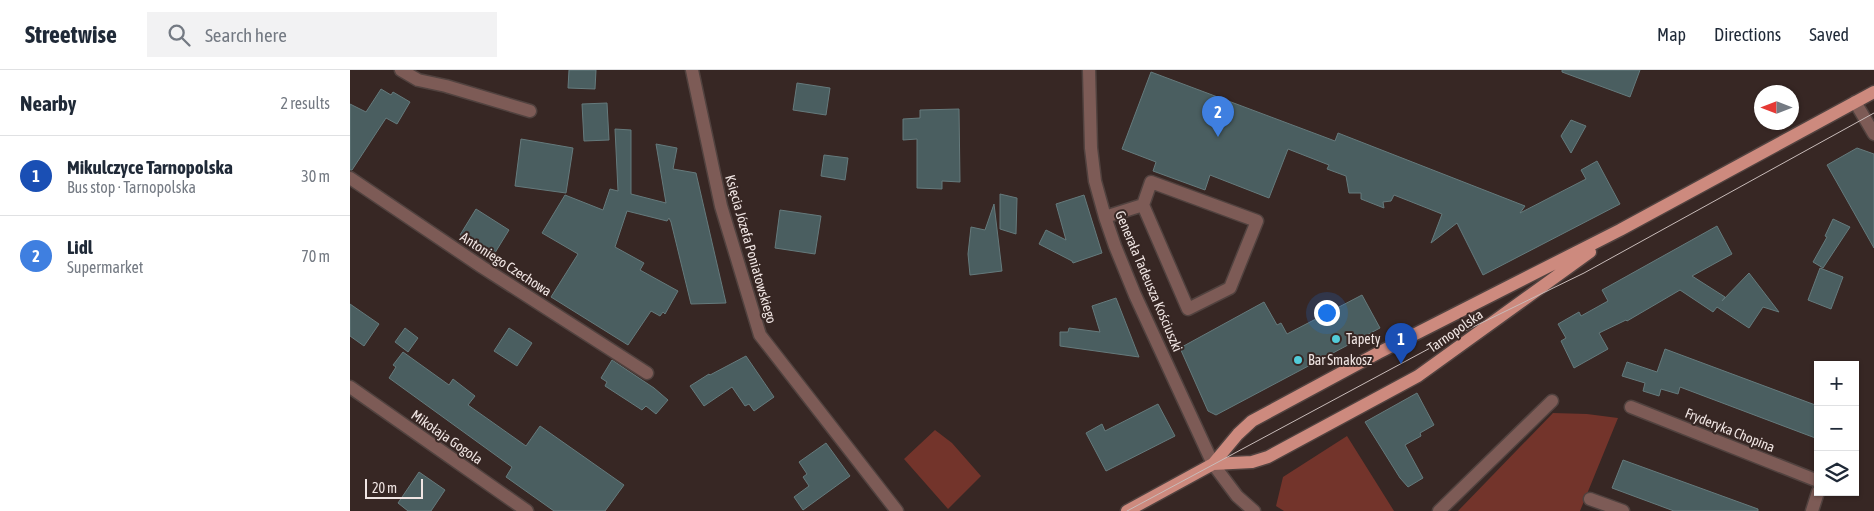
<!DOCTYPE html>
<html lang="en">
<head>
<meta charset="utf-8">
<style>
  body { margin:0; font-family:"Asap Condensed",sans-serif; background:#f2f2f3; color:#1f2937 }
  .controls { position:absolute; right:15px; bottom:15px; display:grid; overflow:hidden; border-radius:0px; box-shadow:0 1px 4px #0004 }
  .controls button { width:45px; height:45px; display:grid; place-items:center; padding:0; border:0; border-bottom:1px solid #e0e1e3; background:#fff; color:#1f2937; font:25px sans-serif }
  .compass { position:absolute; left:1404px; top:15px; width:45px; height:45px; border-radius:50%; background:#fff; box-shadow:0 1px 4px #0004; rotate:270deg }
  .scale { position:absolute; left:15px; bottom:12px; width:58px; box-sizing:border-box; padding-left:5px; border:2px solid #f0e5e3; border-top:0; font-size:14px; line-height:18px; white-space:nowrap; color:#f0e5e3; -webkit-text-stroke:4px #372724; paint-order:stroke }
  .you { position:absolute; left:976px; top:242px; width:18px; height:18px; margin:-12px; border:4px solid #fff; border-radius:50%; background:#1a73e8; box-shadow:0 0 0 8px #1a73e833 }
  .badge { display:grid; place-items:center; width:32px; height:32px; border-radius:50%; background:#b45309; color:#fff; font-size:16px; font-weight:700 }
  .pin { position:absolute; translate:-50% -41px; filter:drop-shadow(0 1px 2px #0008) }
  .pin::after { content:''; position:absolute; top:26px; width:18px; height:15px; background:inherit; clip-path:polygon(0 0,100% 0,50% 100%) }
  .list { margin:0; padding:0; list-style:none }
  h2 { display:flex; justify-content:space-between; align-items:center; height:65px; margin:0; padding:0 20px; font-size:21px }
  h2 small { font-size:16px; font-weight:400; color:#747a83 }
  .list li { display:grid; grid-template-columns:32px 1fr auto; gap:15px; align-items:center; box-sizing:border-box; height:80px; padding:0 20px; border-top:1px solid #e0e1e3 }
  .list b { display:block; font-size:19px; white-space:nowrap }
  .list p { margin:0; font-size:16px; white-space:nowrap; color:#747a83 }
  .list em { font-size:16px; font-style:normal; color:#747a83 }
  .icon { flex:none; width:28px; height:28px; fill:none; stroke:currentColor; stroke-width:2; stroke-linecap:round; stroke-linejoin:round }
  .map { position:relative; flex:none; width:1524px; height:441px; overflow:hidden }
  header { display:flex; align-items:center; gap:30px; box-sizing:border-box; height:70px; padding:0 25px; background:#fff; border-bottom:1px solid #e0e1e3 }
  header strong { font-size:24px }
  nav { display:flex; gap:28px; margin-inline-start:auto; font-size:18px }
  .search { width:350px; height:45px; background:#f2f2f3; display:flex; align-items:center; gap:12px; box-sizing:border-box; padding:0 18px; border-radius:0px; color:#747a83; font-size:19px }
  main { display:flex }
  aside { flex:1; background:#fff }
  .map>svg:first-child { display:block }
  .green { fill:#73342b }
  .building { fill:#4a5e60; stroke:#657a7c }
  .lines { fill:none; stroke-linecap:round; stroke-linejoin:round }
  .minor-casing { stroke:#51423f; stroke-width:15 }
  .major-casing { stroke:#51423f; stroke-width:15 }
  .minor { stroke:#7d5b56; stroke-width:12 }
  .major { stroke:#cd8a7e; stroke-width:12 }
  .tram { stroke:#c8bbb9; stroke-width:1 }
  .poi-dot { fill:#52cbd8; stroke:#372724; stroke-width:2 }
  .labels { text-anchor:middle; stroke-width:4; stroke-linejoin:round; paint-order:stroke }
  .street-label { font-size:14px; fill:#f0e5e3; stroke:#372724 }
  .poi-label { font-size:14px; fill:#f0e5e3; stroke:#372724; text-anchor:start }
</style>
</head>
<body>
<header>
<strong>Streetwise</strong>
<div class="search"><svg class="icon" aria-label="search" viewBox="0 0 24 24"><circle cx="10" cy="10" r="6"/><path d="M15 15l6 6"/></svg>Search here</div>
<nav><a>Map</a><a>Directions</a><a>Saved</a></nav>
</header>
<main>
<aside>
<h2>Nearby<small>2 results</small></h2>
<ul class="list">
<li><span class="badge" style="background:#1a4fb4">1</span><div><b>Mikulczyce Tarnopolska</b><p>Bus stop · Tarnopolska</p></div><em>30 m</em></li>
<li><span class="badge" style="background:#3f7fe0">2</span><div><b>Lidl</b><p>Supermarket</p></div><em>70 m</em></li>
</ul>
</aside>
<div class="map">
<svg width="1524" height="441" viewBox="0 0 1524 441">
  <rect width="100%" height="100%" fill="#372724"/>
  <!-- green -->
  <path class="green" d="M1203,343L1237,344L1268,348L1230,441H1108Z
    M585,360L602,373L631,406L598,439L554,389Z
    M997,366L1044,441H934L926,436L933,407Z"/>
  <!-- building -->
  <path class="building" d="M219,0H246L245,19L218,18Z
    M1212,0H1290L1280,27L1212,2Z
    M801,2L985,71L988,63L1175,136L1170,143L1236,109L1231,100L1247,91L1270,134L1133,205L1107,153L1081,173L1092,144L1044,125L1041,131L1033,132L1034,138L1011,129V123H999L996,106L977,99L979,95L938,79L919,128L860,105L855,120L803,101L806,92L772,79Z
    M447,13L480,18L476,45L443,40Z
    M31,19L41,25L43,22L60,32L47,54L36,48L2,100H0V34L16,42Z
    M257,33L259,70L234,71L232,34Z
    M609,39L610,112L592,111V119L567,118V69L553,70V49L570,48V40Z
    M1221,50L1236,56L1221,83L1211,66Z
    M265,59L281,60V124L316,133L306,74L327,78L323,99L346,103L376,233L341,234L321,152L319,148L317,151L277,141L265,177L294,193L290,200L328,221L315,244L313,242L310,246L301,241L278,275L201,227L228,184L192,163L215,125L253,140L260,119L268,121Z
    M171,69L223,78L216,123L165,116Z
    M1507,78L1524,84V178L1477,95Z
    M474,85L498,88L495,110L471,106Z
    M650,124L667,128L666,164L650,159Z
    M734,125L752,183L723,193L722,191L689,174L696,160L716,170L706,134Z
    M644,134L652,201L620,205L618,184L621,157L635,160Z
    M126,139L159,160L143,186L110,165Z
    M430,140L471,146L465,184L425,178Z
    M1483,149L1500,157L1473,198L1463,192L1477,167L1475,166Z
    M1367,156L1382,184L1342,206L1375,227L1372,231L1399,203L1429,242L1413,237L1399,258L1367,237L1363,242L1330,220L1277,251L1276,250L1249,263L1258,279L1224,298L1211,271L1216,268L1208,254L1229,242L1231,246L1258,231L1252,220Z
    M1470,198L1493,207L1481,239L1458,230Z
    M1012,225L1030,258L866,345L858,341L830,278L914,232L927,255L931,253L937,264Z
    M766,228L789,287L710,276V262H718L719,258L750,262L742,236Z
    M0,234L29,254L14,276L0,266Z
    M55,258L68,268L58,282L45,272Z
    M159,258L182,273L167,296L144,281Z
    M1315,279L1468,336V369L1330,317L1328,324L1311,319L1309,326L1293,321L1295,313L1272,306L1277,292L1307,302Z
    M53,282L99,315L103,309L125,326L118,335L176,376L190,356L274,415L255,441H204L156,407L162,397L39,308L46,297L43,295Z
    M396,286L424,327L404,341L399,334L395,336L382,317L354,336L340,316L359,304L360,305Z
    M262,290L304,318L318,330L306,344L296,336L292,340L255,316L257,312L251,308Z
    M1067,323L1084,355L1070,363L1071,366L1055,375L1073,408L1058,417L1050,408L1015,352Z
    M808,334L825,366L756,401L736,363L752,354L755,361Z
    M476,373L500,406L453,440L444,427L459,416L453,407L457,404L449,392Z
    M1273,390L1408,439V441H1324L1262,418Z
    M69,402L95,420L81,441H58L48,433Z"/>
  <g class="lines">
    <!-- minor casing -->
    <g class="minor-casing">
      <path id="minor" d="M51,0L68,10L96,16L180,41
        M342,0L371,136L410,265L547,441
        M739,0L741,78L745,111L755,147L765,176L785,225L863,394L887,426L904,441
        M1505,32L1524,64
        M0,108L132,197L297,303
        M755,147L793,135L801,112L907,151L880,218L838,239L793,135
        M0,317L177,441
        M1281,337L1468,411
        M1240,429L1273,441
        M1089,441L1202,331
        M1462,441L1468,422"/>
    </g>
    <!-- major casing -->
    <g class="major-casing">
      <path id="major" d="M863,394L902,392L918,387L1068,306L1240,182
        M777,441L863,394L888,364L902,351L1028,283L1270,160L1524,22"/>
    </g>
    <!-- minor -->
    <use href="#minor" class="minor"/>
    <!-- major -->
    <use href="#major" class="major"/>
    <!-- tram -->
    <path class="tram" d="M777,441L1082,277L1234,203L1524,43"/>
  </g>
  <!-- markers -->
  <g class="poi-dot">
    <circle cx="986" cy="269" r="5"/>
    <circle cx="948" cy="290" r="5"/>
  </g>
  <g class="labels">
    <!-- street labels -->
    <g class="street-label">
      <text transform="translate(401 179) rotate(74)" y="5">Księcia Józefa Poniatowskiego</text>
      <text transform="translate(156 194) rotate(33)" y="5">Antoniego Czechowa</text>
      <text transform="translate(799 211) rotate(67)" y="5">Generała Tadeusza Kościuszki</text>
      <text transform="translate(1105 261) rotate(-35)" y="5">Tarnopolska</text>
      <text transform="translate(1380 360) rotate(22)" y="5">Fryderyka Chopina</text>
      <text transform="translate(97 367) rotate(35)" y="5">Mikołaja Gogola</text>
    </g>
    <!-- poi labels -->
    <g class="poi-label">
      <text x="996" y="274">Tapety</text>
      <text x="958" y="295">Bar Smakosz</text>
    </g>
  </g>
</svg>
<div class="controls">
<button>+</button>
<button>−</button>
<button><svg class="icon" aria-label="layers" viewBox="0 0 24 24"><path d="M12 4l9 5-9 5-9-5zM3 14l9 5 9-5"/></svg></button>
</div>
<svg class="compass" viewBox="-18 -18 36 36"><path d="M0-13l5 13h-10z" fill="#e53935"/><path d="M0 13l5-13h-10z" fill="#747a83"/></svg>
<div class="scale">20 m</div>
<div class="you"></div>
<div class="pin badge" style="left:1051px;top:294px;background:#1a4fb4">1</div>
<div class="pin badge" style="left:868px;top:67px;background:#3f7fe0">2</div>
</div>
</main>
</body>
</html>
